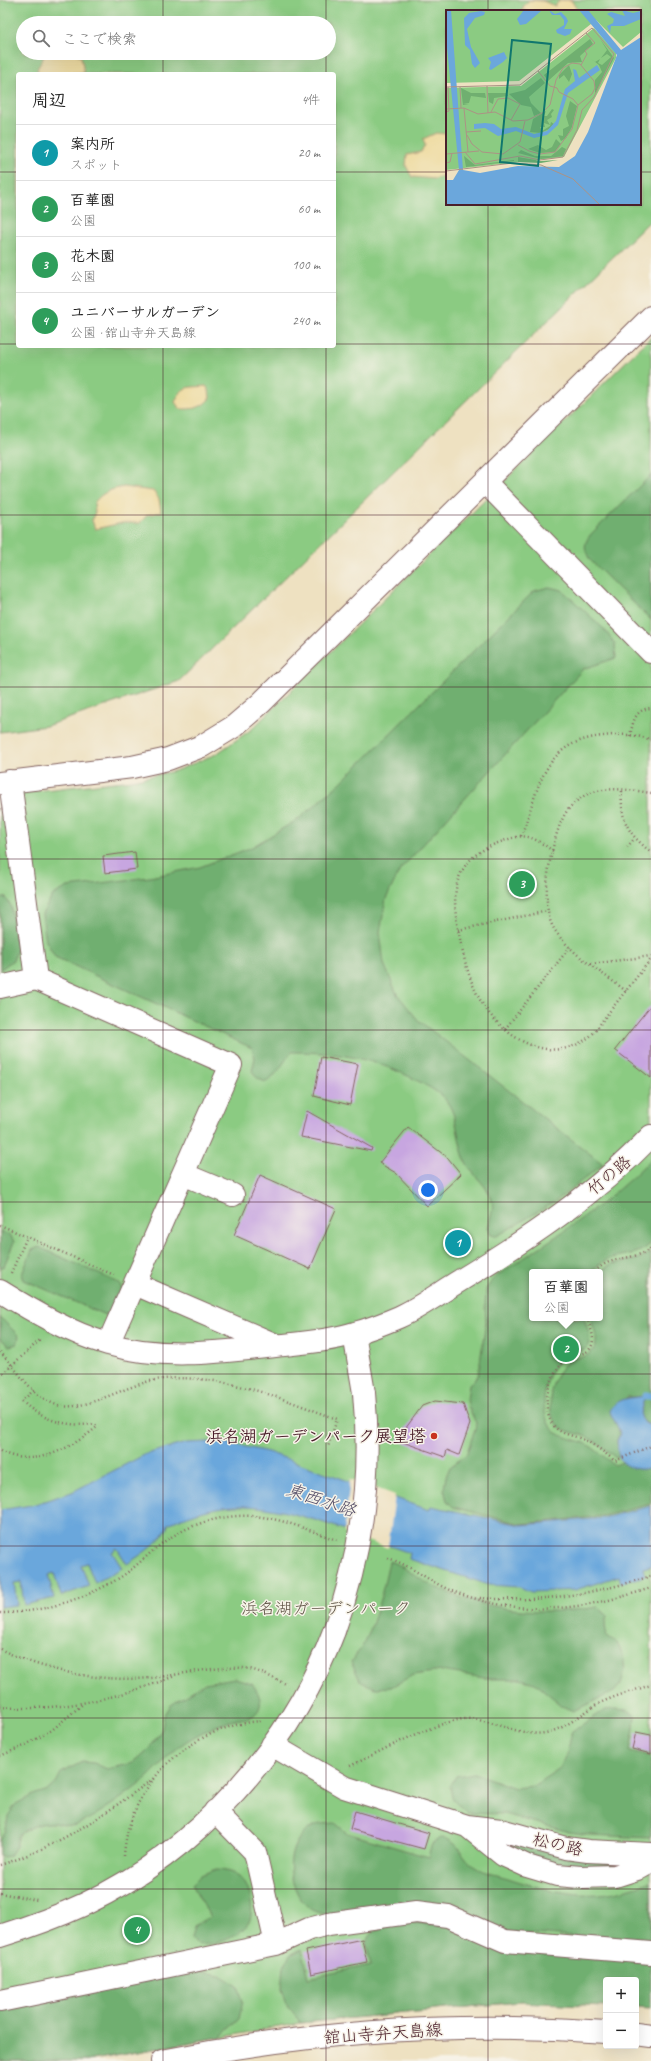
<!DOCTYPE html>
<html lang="ja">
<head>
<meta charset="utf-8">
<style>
  body { margin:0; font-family:Caveat,"Klee One",sans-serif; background:#f2f2f2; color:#222 }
  .controls { position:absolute; right:12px; bottom:12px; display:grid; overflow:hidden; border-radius:4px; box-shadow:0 4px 16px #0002 }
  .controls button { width:36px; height:36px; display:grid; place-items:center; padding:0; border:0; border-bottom:1px solid #e0e0e0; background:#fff; color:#222; font:20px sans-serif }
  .you { position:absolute; left:428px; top:1190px; width:14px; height:14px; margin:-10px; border:3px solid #fff; border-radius:50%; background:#1a73e8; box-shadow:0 0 0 6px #1a73e833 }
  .badge { display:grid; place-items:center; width:26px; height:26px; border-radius:50%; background:#111827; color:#fff; font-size:13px; font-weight:700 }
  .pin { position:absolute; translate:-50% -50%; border:2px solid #fff; box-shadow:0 1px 4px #0006 }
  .popup { position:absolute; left:529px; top:1269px; width:74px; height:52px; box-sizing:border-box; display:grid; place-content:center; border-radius:4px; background:#fff; filter:drop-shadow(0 1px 3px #0005); font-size:13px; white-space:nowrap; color:#767676 }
  .popup b { font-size:15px; color:#222 }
  .popup::after { content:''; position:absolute; left:50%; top:100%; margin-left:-8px; border:8px solid transparent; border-top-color:#fff }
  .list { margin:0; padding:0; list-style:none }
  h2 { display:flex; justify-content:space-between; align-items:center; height:52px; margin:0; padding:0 16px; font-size:17px }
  h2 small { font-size:13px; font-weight:400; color:#767676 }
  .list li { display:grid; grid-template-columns:26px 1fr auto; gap:12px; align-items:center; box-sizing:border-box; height:56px; padding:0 16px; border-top:1px solid #e0e0e0 }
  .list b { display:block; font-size:15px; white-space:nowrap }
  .list p { margin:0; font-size:13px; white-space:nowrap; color:#767676 }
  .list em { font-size:13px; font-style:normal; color:#767676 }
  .icon { flex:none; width:22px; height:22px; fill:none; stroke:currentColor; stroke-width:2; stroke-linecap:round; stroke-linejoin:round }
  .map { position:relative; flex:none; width:651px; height:2061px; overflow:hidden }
  .search { position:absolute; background:#fff; box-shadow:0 4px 16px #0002; left:16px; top:16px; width:320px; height:44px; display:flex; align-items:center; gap:10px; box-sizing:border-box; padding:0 14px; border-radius:22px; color:#767676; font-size:15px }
  .panel { position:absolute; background:#fff; box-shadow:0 4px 16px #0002; left:16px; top:72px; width:320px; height:276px; border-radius:4px }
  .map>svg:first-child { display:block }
  .green { fill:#8bcb82; stroke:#6a7556; fill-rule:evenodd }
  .forest { fill:#70af70; stroke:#5d674e }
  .sand { fill:#eeda9e; stroke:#9c7c64 }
  .water { fill:#6ba7dc; stroke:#5a6384 }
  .pier { fill:#eee1c1 }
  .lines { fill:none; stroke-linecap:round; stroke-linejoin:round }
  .stream { stroke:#6ba7dc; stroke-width:7 }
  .building { fill:#c7a6e0 }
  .minor-casing { stroke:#836360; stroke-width:24 }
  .major-casing { stroke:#836360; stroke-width:24 }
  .path { stroke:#836360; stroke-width:2.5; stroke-dasharray:1 3; stroke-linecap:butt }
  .minor { stroke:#fff; stroke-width:22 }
  .major { stroke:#fff; stroke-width:22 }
  .minor-bridge-casing { stroke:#836360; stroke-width:24; stroke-linecap:butt }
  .minor-bridge { stroke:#fff; stroke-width:22 }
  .grid { fill:none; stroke:#4a1f2b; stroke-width:1; stroke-opacity:0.55 }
  .poi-dot { fill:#c8321e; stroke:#f7f3e8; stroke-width:1.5 }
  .labels { text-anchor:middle; stroke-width:3; stroke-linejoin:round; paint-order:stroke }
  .street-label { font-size:17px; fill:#4a1f2b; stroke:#f7f3e8 }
  .poi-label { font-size:17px; font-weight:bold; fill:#4a1f2b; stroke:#f7f3e8; text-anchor:end }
  .park-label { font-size:17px; fill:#5e5345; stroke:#f7f3e8 }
  .water-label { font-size:18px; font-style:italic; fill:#564f69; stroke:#f7f3e8 }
  .inset-road { fill:none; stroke:#ac9385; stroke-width:1 }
  .view { fill:#0f766e; fill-opacity:0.15; stroke:#0f766e; stroke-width:2 }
  .inset-edge { fill:none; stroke:#4a1f2b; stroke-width:2 }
</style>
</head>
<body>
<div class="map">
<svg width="651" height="2061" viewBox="0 0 651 2061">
  <rect width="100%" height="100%" fill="#f7f3e8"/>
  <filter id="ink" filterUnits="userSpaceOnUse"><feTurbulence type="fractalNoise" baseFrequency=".025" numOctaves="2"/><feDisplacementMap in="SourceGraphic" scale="8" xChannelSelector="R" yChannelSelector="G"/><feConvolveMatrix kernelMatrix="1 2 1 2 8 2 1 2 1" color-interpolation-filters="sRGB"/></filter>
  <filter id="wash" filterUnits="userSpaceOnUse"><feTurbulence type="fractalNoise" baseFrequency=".012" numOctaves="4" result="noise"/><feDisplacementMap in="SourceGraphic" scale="16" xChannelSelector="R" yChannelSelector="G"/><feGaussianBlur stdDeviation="0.9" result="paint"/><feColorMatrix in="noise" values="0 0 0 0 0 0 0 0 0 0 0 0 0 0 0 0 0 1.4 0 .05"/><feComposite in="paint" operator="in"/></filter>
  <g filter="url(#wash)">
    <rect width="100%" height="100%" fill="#eee1c1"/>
    <!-- green -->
    <path class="green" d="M0,0H651V220L179,681L46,726L0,732ZM447,11H640V204H447ZM23,23H329V53H23ZM18,74H334V346H18Z
      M651,337V1972L606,1980L519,2002L301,2023L87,2061H0V795L132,780L175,771L216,754L252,729ZM532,1272H600V1318H532Z"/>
    <!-- forest -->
    <path class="forest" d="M651,475V620L590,560C584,549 583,544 591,534Z
      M549,587L562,590L604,629L615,644L616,658L583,669L400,870L386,899L380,932L384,964L397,994L418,1020L603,1164L556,1201L497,1236L491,1235L488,1228C489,1222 491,1217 492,1211C497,1192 474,1178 467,1164C456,1143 460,1116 444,1098C437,1091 427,1086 418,1081C376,1059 340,1052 292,1052C283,1062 277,1076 266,1082L258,1079L252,1071L255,1058L252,1048L55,957L46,941L42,914L53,895L68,887L150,877L200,867L252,847L300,818L338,785L534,591Z
      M0,897L6,898L11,906L17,951L13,960L0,970Z
      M651,1159V1243C636,1261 611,1249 591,1272H532V1318H584C586,1326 593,1339 587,1347C582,1353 576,1350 570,1353C546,1363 537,1405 550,1426C558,1438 573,1438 585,1443C596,1449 605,1458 615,1465L622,1462C630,1468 641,1471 651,1467V1504L603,1516L521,1524L453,1507L447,1501L444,1489L446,1476L450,1467L466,1455L475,1430L476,1423L469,1408L467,1400L469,1385L478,1376L486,1321L485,1307L486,1289L495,1277C549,1241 606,1206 651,1159Z
      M0,1231L11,1236L14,1242L4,1266L0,1268Z
      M39,1247L119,1283L122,1289L111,1313L105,1315L24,1280L22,1274L32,1250Z
      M651,1253V1426C635,1418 641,1411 645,1397H627L611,1415C616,1422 623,1433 617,1441L619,1457L616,1458C607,1451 599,1443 589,1438C578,1432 563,1433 556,1423C543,1405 553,1369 571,1360C578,1356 587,1359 593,1350C600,1340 594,1328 590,1318H600L599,1272L612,1264L638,1259Z
      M0,1317L19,1336L17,1344L9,1346L0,1338Z
      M389,1561C404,1566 417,1578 431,1585C483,1611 542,1616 598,1607L607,1615L605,1625L607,1637L617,1643L623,1655L625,1670L621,1684L614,1692L573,1711L564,1707L535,1683L520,1679H491L441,1671L413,1675L391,1687L376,1688L361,1682L351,1662C354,1656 360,1651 363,1645C373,1630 386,1579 389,1561Z
      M235,1678L252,1683C258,1692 265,1704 256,1713C252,1718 246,1718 240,1719C223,1722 206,1730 192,1738C176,1747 165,1760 153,1772C139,1787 97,1816 79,1824C68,1829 60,1822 49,1823C39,1823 26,1829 19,1835L16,1846L10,1856L3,1857L0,1854V1841L6,1830L8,1816L16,1804L33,1795L48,1790L56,1783L61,1773L82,1762L94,1763L107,1769L133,1763L150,1748L162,1729L164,1716L171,1705L205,1683Z
      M615,1709L627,1710L635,1716L634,1729L630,1751L651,1756V1838L590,1835L569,1832L504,1814L467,1813L452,1798L450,1786L456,1776L474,1773L515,1788L533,1786L560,1768L568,1750L572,1731L605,1710Z
      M335,1823L347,1833L428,1857L432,1844L440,1838C460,1839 461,1859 476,1867C485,1873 498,1875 508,1878C541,1889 584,1900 619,1891C630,1889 640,1885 651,1881V1943L507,1932L326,1914C321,1913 313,1912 309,1908C285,1887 282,1842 314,1826C319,1823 329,1824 335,1823Z
      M502,1839L622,1864L581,1871L506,1849Z
      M213,1870C222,1870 232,1871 239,1876C250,1885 255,1910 249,1922C243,1935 208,1948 195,1944L191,1938L194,1926L210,1917L192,1884L201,1875Z
      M416,1922L445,1925L502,1951L651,1962V2008L636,2007V1980H606V2006L519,2002L301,2023L288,2007L282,1988L284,1966L290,1955L302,1949L309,1978L371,1965L366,1942L374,1931L390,1925Z
      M196,1971L220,1975L238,1986L243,2001L239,2019L220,2037L87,2061H0V2011Z"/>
    <!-- sand -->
    <path class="sand" d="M530,0L543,1L555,6L560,0H571L578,11H522L524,5Z
      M46,53H75L81,56L84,73L39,74L37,69Z
      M436,133L447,134V174L435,179L412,177L406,166L407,155L421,152L425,145L423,139Z
      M206,386L209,390L210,398C201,409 193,409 180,409L175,402C183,384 188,388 206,386Z
      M124,487L153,491L159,499L161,512L147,515L140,523H122L95,529L92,520L95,512L94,503C102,492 112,489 124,487Z"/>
    <!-- water -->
    <path class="water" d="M645,1396L640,1413L643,1422L651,1426V1467C641,1472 624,1468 619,1457C617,1453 618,1446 617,1441C625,1431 612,1421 610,1411C617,1397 632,1398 645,1396Z
      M207,1442L228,1443L268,1452L429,1510L431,1506L521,1525L603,1518L651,1506V1566L643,1568L645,1576L621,1583L619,1576L575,1590L531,1592L520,1587L489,1585L409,1559L410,1553C362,1537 295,1508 245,1506C218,1505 193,1513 168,1524C167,1538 139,1556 127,1564L117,1548L112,1552L122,1568L95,1583L87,1563L81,1565L89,1586L61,1596L54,1573L48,1575L54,1598L24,1605L21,1582L14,1583L17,1605L0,1607V1510L32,1505L72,1492L146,1454L186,1443Z"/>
    <!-- pier -->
    <path class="pier" d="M350,1479L395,1495L388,1548L344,1533Z"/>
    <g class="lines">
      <!-- stream -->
      <path class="stream" d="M645,1396H651"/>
    </g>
    <g id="blocks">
      <!-- building -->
      <path class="building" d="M135,852L137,869L105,873L103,856Z
        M651,1005V1078L615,1050Z
        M321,1057L358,1064L350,1105L314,1096Z
        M307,1111L372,1148L371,1151L301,1137Z
        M408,1127L448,1158L461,1174L427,1206L396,1173L379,1163Z
        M260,1175L336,1209L310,1269L234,1235Z
        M435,1401L463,1404L470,1424L459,1455L447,1450L445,1457L397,1440L422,1406Z
        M636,1732L651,1735V1754L632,1749Z
        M355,1811L429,1833L424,1849L350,1829Z
        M362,1939L367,1962L311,1974L306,1951Z"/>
    </g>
  </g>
  <g filter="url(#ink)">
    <use href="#blocks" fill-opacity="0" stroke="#836360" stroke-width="1"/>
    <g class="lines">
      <!-- minor casing -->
      <g class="minor-casing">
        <path id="minor" d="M485,482L651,652
          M10,781L36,979
          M0,783L132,767L168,759L202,746L233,727L261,703L651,317
          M0,987L36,979L231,1065L108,1344
          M183,1174L233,1195
          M135,1284L276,1345
          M0,1291C34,1312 70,1333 108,1344C162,1360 221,1352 275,1346C301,1343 330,1341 355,1333C370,1329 385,1323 399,1317C419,1308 438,1294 456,1283C525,1241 595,1195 651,1136
          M354,1334L364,1393
          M272,1745L344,1787L467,1826L503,1855L527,1866L557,1875L581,1877L615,1876L640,1868L651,1862
          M215,1811L255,1852L276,1944
          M467,1826L501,1830L566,1848L588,1851L651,1854
          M0,1936C29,1927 57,1917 85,1904C197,1851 291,1747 334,1631
          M0,2001L276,1944L309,1929L328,1924L416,1912L448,1916L505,1941L651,1953"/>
      </g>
      <!-- major casing -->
      <g class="major-casing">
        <path id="major" d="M636,2034L651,2036
          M162,2061C307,2032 458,2021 606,2032"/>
      </g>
      <!-- path -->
      <path class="path" d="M630,736C633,722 635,709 651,708
        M622,791C620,820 628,834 651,852
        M521,836C540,788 541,742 603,736C618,734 636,734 651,740
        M627,847L635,838
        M553,851C528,833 524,833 495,844C447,864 452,902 461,944C465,963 470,981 479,998C500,1036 549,1068 589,1037C596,1032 601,1022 606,1016C621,997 636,978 651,959
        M458,930L548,911
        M591,964L651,956
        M626,991C603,973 567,952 553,927C539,902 551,839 565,814C570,806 579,798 588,794C606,786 632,790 651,793
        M505,1029L570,947
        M0,1225L114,1275
        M595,1272C610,1254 634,1262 651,1248
        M11,1273L27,1237
        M587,1318C590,1327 596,1338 591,1347C586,1356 577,1352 570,1357C550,1369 539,1405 553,1425C561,1436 577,1435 588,1442C598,1447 606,1454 615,1461L651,1446
        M0,1352C18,1370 32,1397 57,1405C83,1413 126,1385 155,1380C218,1371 280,1398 337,1419L328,1447
        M0,1376L40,1340
        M0,1451C34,1469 70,1449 97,1427L95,1424C68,1427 42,1421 22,1401L34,1390
        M388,1558C410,1565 430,1582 452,1591C524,1618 580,1611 651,1588
        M480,1598C540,1603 594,1594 651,1576
        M0,1613C40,1613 82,1600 116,1580C133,1570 146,1556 161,1544C186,1525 221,1514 253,1516C282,1518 310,1531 337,1540
        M0,1649C46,1672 100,1682 151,1678C181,1675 213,1666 243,1668C257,1669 272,1678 286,1684
        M0,1707C60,1712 119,1698 175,1676
        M0,1756L24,1746L52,1730L84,1703
        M350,1766C378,1753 444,1716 472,1719C495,1721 527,1739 549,1732C569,1727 584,1711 602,1702C618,1695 635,1690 651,1685
        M0,1825V1831
        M124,1856C128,1784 191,1726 261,1721
        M0,1865C58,1847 106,1814 154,1778
        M0,1893L37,1900"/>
      <!-- minor -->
      <use href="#minor" class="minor"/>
      <!-- major -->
      <use href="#major" class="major"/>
      <!-- minor-bridge casing -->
      <g class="minor-bridge-casing">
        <path id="minor-bridge" d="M334,1631C362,1554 372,1475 364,1393"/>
      </g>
      <!-- minor-bridge -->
      <use href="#minor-bridge" class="minor-bridge"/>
    </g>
  </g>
  <!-- grid -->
  <path class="grid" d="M163,0V23M326,0V23M488,0V11M163,53V74M326,53V74M0,172H18M334,172H447M640,172H651M488,204V2061M0,344H18M334,344H651M163,346V2061M326,346V2061M0,515H651M0,687H651M0,859H651M0,1030H651M0,1202H651M0,1374H651M0,1546H651M0,1718H651M0,1889H651"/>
  <!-- markers -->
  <circle class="poi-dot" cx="434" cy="1436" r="4"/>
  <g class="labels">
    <!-- street labels -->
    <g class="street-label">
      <text transform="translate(609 1175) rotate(-40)" y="6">竹の路</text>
      <text transform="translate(558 1844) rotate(13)" y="6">松の路</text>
      <text transform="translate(383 2033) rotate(-4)" y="6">舘山寺弁天島線</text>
    </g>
    <!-- poi labels -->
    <g class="poi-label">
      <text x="426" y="1442">浜名湖ガーデンパーク展望塔</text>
    </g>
    <!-- park labels -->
    <g class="park-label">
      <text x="326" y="1614">浜名湖ガーデンパーク</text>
    </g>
    <!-- water labels -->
    <g class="water-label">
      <text transform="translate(321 1500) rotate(18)" y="6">東西水路</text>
    </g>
  </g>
  <!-- overview -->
  <g transform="translate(446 10)">
    <rect width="195" height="195" fill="#eee1c1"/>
    <path d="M0,0H195V22L177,37L150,10L73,71L0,73ZM148,18L170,43V48L118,147L0,160V78L75,76Z" fill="#8bcb82"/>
    <path d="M144,29L147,34L134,46L136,52L122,53L102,71L98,65ZM154,29L168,48L150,82L136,96L149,83V70L156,62L153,55L144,48L149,52L154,49L152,53L156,55L165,47L161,44L155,48L161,40ZM123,55L126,64L123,72L118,65L113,69V65ZM95,68L99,73L83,87L85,93L95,103L88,106L85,97L75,95L63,84L79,80ZM15,78L25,83H39L40,88L25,86L23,93L17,94L23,95H17ZM42,83H61L62,86L48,88L47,94L43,92ZM124,91L131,96L126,117L120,128L115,131L112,125L117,126V119L123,116L120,106ZM106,99L108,100L105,104L106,107L101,110L104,115L98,113L99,117H94L96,121L104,116L105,112L108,114L105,118L95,123L84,122L87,109L100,101L98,106H101ZM110,129L115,134L109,142L94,143L82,139L92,135L100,140L106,137ZM116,137L120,139L117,146L95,149L72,143L75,140L89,146H105ZM18,146L29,155L68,150V151L20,157ZM72,147L95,151L112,150L95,153L72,152Z" fill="#70af70"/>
    <path d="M0,0H5L17,160L34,163L72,156L113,157L129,146L142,122L171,45L133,0H142L175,40L195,27V195H0V170H7L13,160L1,37ZM78,0H95V1L80,14L74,15L71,9ZM103,0L109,4L115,2L120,7L122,11L118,19H126L124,24L119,26L111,23L110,20L118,15V10L114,5H106ZM176,0L187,3L195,1V9L178,16H165L164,23L161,16L167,13L168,9L161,4L165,2L179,6ZM35,1L39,2L38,5L29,8L21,19L25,37L34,53L29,58L26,54L24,40L19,35L18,8L23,3ZM58,42L61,48L57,52L45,60L43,59L45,52L42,48ZM151,55L154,60L122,83L112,115L101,125L88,128L70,121L52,126L39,118L28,119V114L39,113L48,114L55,119L70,117L88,124L101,121L110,111L119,79L129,71L127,59L130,60L133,68Z" fill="#6ba7dc"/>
    <path class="inset-road" d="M135,55L141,44L139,41L149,33L140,23M92,61L104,76L111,78L113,82L127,89L132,95M41,76L42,103M0,77L74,75L146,18L168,44L148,87L136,100L131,120L117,147L94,150L74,146L29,154L19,142M14,77L15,98M18,98L22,142M0,99L18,98L32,104L49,102L67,111L82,110L96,103L104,95L110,70L117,58L126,53L134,54L148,71L149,78L146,84L132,95L126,119L109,142L94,144L83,141M0,102L3,101L2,77M45,102L52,89L62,88L74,94L65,110M20,122L35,121M21,125L26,134L36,142L57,144L74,132L79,111M72,135L83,141M0,144L33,141M0,153L4,152L6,143M0,161L67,153L95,155L127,169L154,195"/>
    <path class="view" d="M66,30L105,34L92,156L54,152Z"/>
    <rect width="195" height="195" class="inset-edge"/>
  </g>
</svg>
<div class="controls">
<button>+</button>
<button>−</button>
</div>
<div class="you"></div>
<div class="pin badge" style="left:458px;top:1243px;background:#0f9aa8">1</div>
<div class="pin badge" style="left:566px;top:1349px;background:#2e9e5b">2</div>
<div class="popup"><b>百華園</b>公園</div>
<div class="pin badge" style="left:522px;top:884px;background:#2e9e5b">3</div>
<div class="pin badge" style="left:137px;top:1930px;background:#2e9e5b">4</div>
<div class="search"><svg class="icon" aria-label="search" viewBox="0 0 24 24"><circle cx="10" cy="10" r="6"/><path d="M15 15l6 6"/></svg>ここで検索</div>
<section class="panel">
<h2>周辺<small>4件</small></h2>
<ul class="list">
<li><span class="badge" style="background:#0f9aa8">1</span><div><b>案内所</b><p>スポット</p></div><em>20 m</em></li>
<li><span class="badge" style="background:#2e9e5b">2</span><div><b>百華園</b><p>公園</p></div><em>60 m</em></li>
<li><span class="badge" style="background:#2e9e5b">3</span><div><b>花木園</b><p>公園</p></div><em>100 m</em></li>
<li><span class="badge" style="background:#2e9e5b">4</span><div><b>ユニバーサルガーデン</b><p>公園 · 舘山寺弁天島線</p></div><em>240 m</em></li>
</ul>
</section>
</div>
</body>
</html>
